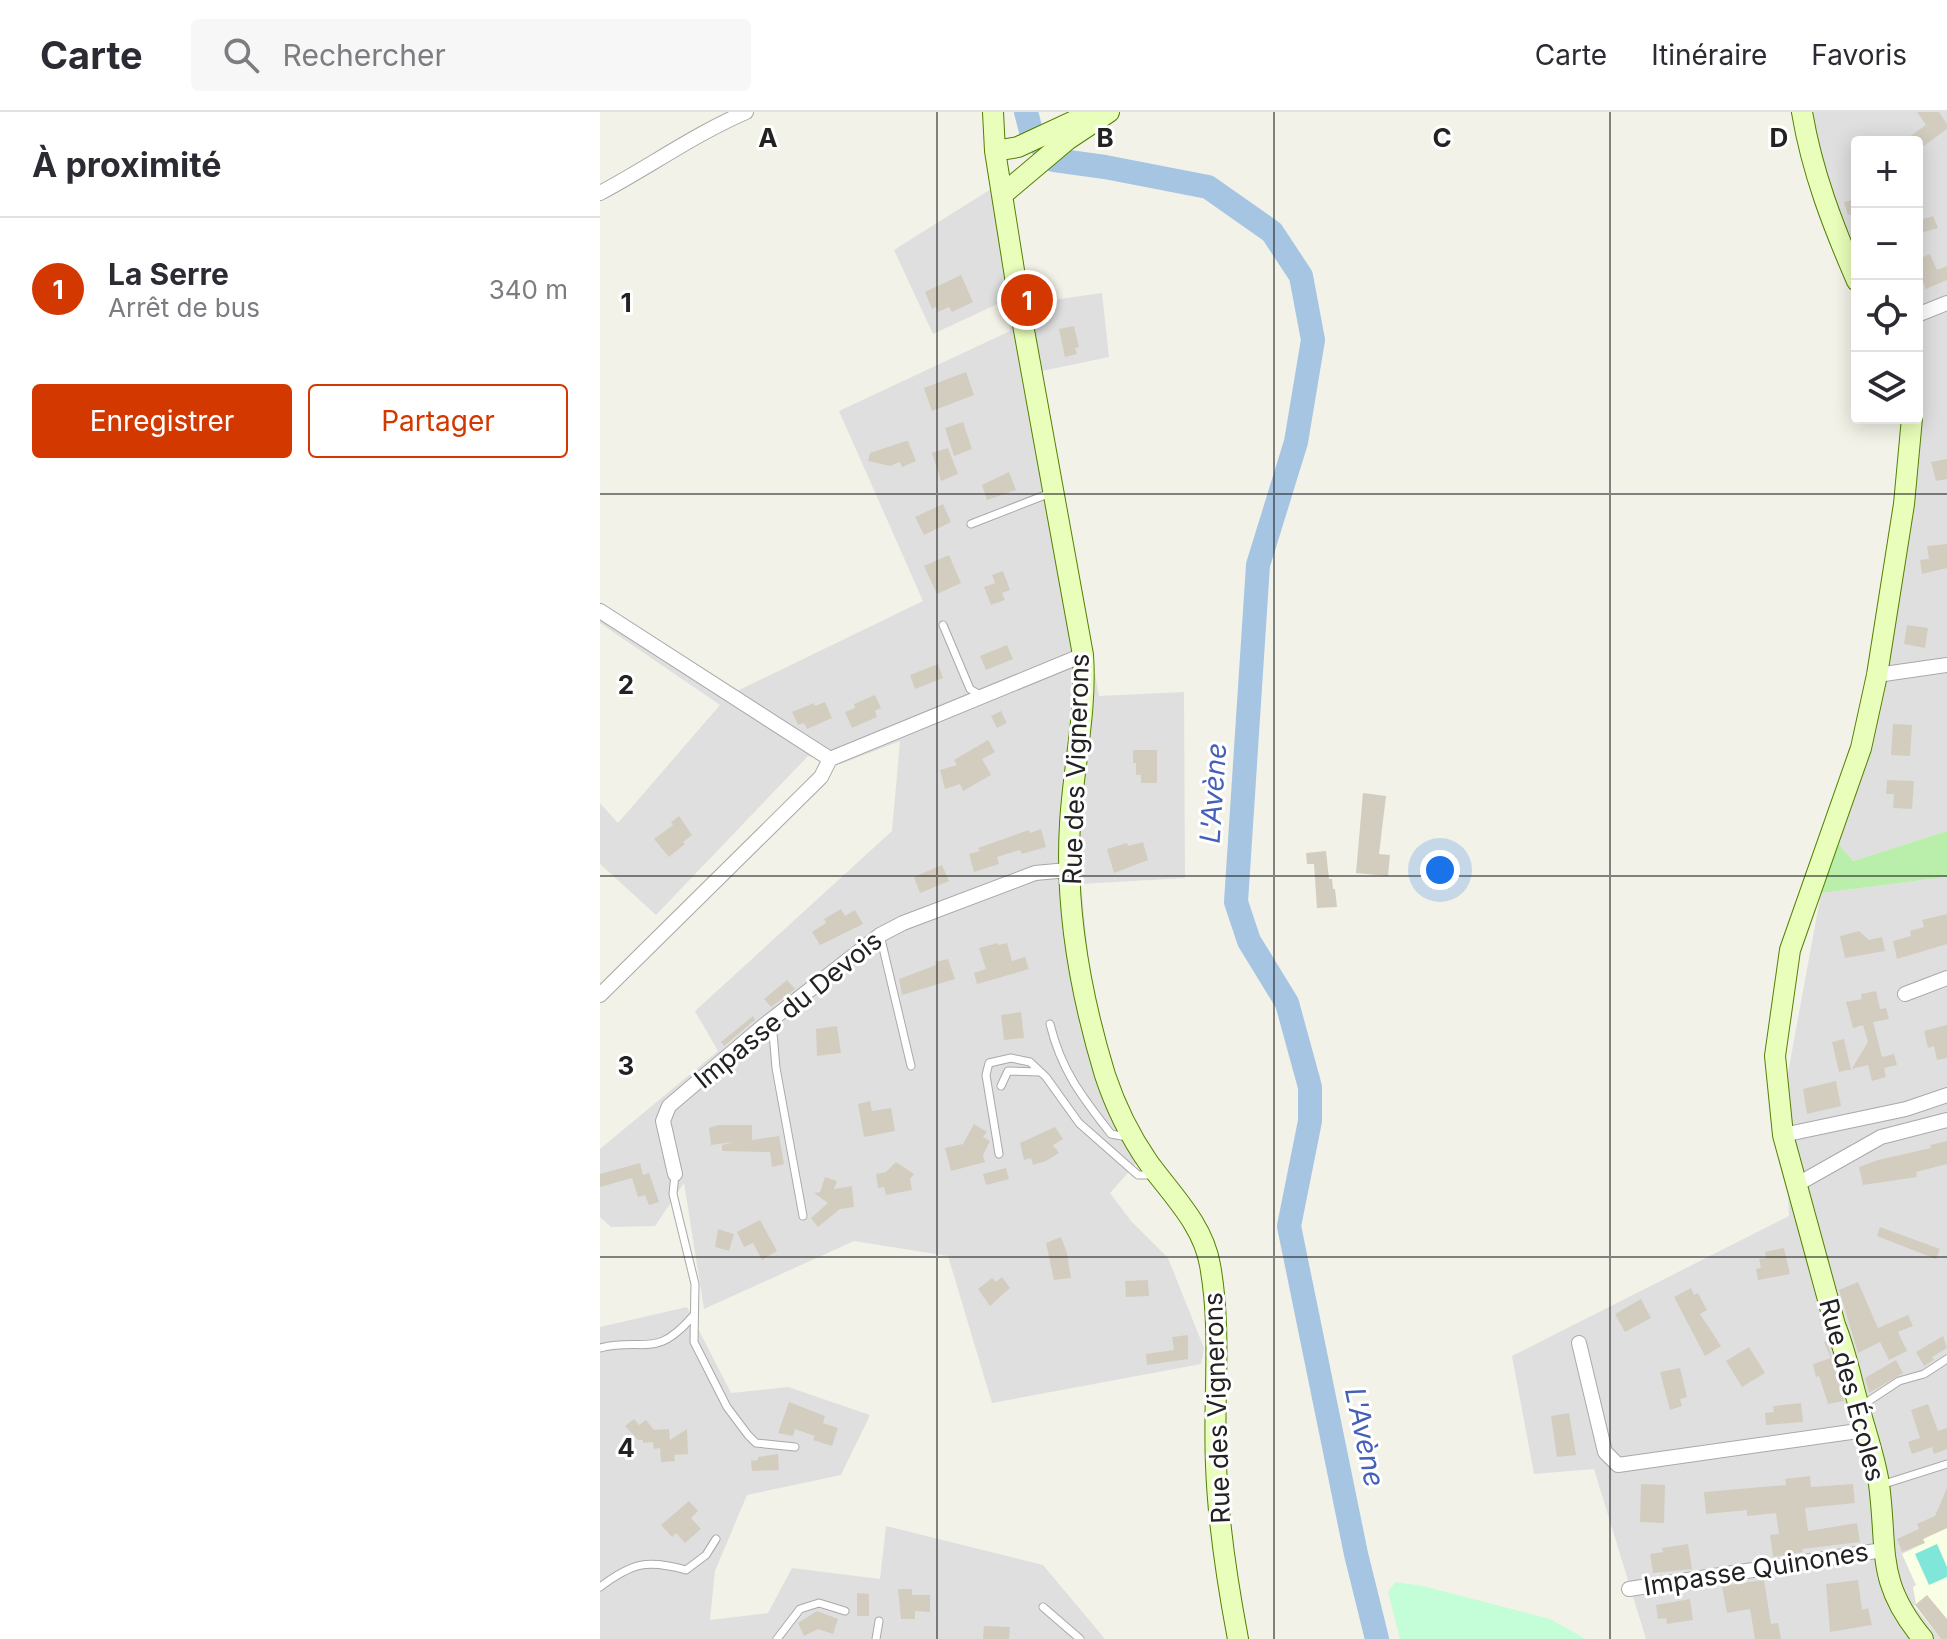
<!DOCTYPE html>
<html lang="fr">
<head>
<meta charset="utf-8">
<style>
  body { margin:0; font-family:Inter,sans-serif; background:#f7f7f7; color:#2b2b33 }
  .controls { position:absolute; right:24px; top:24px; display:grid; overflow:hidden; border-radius:8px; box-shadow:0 4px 20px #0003 }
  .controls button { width:72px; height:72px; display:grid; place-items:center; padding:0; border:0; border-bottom:2px solid #e1e1e2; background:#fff; color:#2b2b33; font:40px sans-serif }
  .you { position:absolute; left:840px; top:758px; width:28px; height:28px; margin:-20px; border:6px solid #fff; border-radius:50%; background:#1a73e8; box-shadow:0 0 0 12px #1a73e833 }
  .badge { display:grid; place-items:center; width:52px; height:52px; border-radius:50%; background:#d33800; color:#fff; font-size:26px; font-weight:700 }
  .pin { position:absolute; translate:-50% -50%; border:4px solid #fff; box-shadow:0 2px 8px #0006 }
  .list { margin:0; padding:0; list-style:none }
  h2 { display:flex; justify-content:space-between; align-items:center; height:104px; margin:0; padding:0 32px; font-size:34px }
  h2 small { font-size:26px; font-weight:400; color:#7c7c81 }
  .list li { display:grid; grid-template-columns:52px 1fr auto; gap:24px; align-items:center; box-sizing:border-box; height:144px; padding:0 32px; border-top:2px solid #e1e1e2 }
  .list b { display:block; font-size:30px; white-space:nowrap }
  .list p { margin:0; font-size:26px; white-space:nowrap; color:#7c7c81 }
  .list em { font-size:26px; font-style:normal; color:#7c7c81 }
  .actions { display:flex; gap:16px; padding:24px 32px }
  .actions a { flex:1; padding:18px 0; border:2px solid #d33800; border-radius:8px; text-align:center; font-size:28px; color:#d33800 }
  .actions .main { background:#d33800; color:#fff }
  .icon { flex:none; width:44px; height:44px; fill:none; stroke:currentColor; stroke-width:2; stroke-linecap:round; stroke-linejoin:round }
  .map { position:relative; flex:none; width:1347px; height:1527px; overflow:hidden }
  header { display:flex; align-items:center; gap:48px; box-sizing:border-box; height:112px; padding:0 40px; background:#fff; border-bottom:2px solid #e1e1e2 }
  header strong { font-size:38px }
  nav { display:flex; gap:44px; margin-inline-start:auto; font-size:28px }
  .search { width:560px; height:72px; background:#f7f7f7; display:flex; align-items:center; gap:20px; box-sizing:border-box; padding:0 28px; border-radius:8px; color:#7c7c81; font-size:30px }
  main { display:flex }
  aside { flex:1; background:#fff }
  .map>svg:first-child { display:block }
  .residential { fill:#e0dfdf }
  .education { fill:#f8ffe4 }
  .grass { fill:#baefab }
  .park { fill:#c4fed8 }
  .pitch { fill:#81e6da }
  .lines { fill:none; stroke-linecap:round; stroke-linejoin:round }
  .river { stroke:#a6c5e3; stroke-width:24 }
  .building { fill:#d3cdc0 }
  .lane-casing { stroke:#a9a9a9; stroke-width:9 }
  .street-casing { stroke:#a9a9a9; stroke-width:16 }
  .secondary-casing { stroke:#518100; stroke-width:22 }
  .lane { stroke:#fff; stroke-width:7 }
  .street { stroke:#fff; stroke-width:14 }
  .secondary { stroke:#e9feba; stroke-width:20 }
  .grid { fill:none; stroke:#222; stroke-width:2; stroke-opacity:0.55 }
  .labels { text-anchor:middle; stroke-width:6; stroke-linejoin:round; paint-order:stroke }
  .street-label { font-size:26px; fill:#222; stroke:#fff }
  .water-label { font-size:28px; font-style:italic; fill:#4560ba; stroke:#fff }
  .grid-label { font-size:26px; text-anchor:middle; font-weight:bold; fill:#222; stroke:#fff; stroke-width:6; stroke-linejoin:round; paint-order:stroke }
</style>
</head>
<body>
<header>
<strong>Carte</strong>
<div class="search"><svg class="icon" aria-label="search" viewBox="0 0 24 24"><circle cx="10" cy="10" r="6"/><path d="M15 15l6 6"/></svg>Rechercher</div>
<nav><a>Carte</a><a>Itinéraire</a><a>Favoris</a></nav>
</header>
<main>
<aside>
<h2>À proximité<small></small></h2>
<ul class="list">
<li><span class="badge">1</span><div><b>La Serre</b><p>Arrêt de bus</p></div><em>340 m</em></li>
</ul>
<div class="actions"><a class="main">Enregistrer</a><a>Partager</a></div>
</aside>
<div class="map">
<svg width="1347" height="1527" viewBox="0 0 1347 1527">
  <rect width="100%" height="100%" fill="#f2f2e8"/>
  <!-- residential -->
  <path class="residential" d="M1210,0H1347V719L1253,749L1237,730L1284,580L1312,399L1319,286L1317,280V30H1257V139L1220,51Z
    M391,77L410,194L502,181L509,245L442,259L499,584L584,580L585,766L481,772L490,862L515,968L549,1037L510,1081L531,1109L568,1146L604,1236L601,1252L392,1291L348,1144L254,1129L104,1197L84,1071L55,1114L11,1115L0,1105V1037L118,939L95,899L292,719L300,629L241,652L208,644L56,803L0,752V691L18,711L120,593L0,511V490L137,579L323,489L239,299L410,219L404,189L333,222L294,138Z
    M1347,765V1527H1046L994,1357L934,1362L912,1244L1189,1104L1183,988L1221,781Z
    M87,1195L131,1281L188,1275L270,1303L241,1363L147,1383L115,1459L110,1508L168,1501L192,1456L280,1467L286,1414L443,1453L505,1527H0V1215Z"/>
  <!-- education -->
  <path class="education" d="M1347,1416V1527H1341L1314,1494L1316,1492L1313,1475L1316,1473L1302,1442L1324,1431L1323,1427Z"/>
  <!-- grass -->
  <path class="grass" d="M1347,719V765L1221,781L1237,730L1253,749Z"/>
  <!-- park -->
  <path class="park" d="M795,1470L823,1474L950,1507L986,1527H800L788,1480Z"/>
  <!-- pitch -->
  <path class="pitch" d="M1337,1432L1347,1455V1465L1329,1473L1315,1442Z"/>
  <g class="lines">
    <!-- river -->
    <path class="river" d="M426,0L432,23L454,48L505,55L608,75L672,120L701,164L713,228L696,330L658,453L636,790L649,829L687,891L710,975V1009L689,1114L756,1442L777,1527"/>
  </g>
  <!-- building -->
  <path class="building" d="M1317,0H1339L1347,12V17L1317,39V30H1302L1326,13Z
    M1257,87V101L1248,103L1244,90Z
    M1333,104L1338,116L1317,122V109Z
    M1330,142L1337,158L1347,154V168L1326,177L1317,156V148Z
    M361,163L373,190L352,200L349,195L338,200L336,195L332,197L325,180Z
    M474,214L479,235L475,236L477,242L465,245L459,217Z
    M366,260L374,283L332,299L324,276Z
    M363,310L372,337L354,344L345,316Z
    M306,329H308L316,349L302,355L300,350L290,354L268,349L270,341Z
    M348,336L358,362L341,369L332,341Z
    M1347,347V367L1336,369L1331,350Z
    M409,360L416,378L387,388L382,373Z
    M343,392L351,410L324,423L315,405Z
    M1347,432V456L1322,462L1320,448L1329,447L1327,434Z
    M349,443L361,471L337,482L324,454Z
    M403,459L410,478L402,481L405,488L391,493L384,475L395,471L392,463Z
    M1307,513L1328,516L1325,536L1304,532Z
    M407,533L413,547L386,558L380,544Z
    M338,552L343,566L315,577L310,563Z
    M275,583L281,596L275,599L277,605L252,616L245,600L255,596L254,592Z
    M225,590L232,606L207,617L204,611L198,613L192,600L214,591L215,594Z
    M401,599L407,611L397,616L391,604Z
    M1293,612L1312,613L1310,644L1291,643Z
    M388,628L395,640L382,647L391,663L363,679L360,672L345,677L340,658L357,653L354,648Z
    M533,638H557V671H541V663H536V651H533Z
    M1287,668L1314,669L1312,697L1293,696L1294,682H1286Z
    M763,681L786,684L779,742L790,743L788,764L756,761Z
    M79,704L92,723L83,730L85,732L69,745L54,727L73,713L71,710Z
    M441,717L446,735L422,742L420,738L397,745L399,752L374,760L369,742L380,739L378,736L429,718L430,721Z
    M543,730L548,748L514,761L507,737L527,731L528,734Z
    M726,739L729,767H732L733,777H735L737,795L717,796L714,752H707L706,741Z
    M342,753L349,769L320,781L314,765Z
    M241,797L245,804L255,798L263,812L220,833L212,820L226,811L224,807Z
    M1347,802V832L1297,847L1293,829L1311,824L1310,819L1324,815L1322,808Z
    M1259,819L1269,828L1282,825L1285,839L1245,846L1240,824Z
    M398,831V833L407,831L412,849L425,845L429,857L377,872L374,861L386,857L379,836Z
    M348,847L355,867L302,883L299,867L336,853L335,850Z
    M187,868L195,877L171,895L164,887Z
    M1276,879L1280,897L1286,896L1289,907L1273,910L1282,945L1294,942L1297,953L1284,956L1286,965L1272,969L1268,953L1239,960L1232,930L1244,927L1251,958L1268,930L1263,913L1253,916L1246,890L1262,887L1261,882Z
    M421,900L424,926L404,928L401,903Z
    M153,904L155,908L124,934L121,930Z
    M1347,913V946L1337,948L1334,934L1328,936L1324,919Z
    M237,914L241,941L217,944L216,917Z
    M1236,969L1241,994L1207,1002L1203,977Z
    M270,989L272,999L291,996L295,1019L264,1025L258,992Z
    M374,1012L387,1020L383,1025L390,1029L383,1043L385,1050L351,1059L345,1036L363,1032Z
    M118,1013H152V1028L179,1024L184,1052L172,1055L170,1040L122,1039V1033L134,1030L111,1033L109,1016Z
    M455,1015L463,1027L453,1033L459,1041L446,1049L433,1053L431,1046L424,1048L420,1031Z
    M1347,1029V1052L1316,1060L1317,1065L1263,1073L1259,1055L1278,1048L1331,1036L1330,1033Z
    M296,1050L314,1062L310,1067L312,1078L286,1083L284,1075L278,1076L276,1062L286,1060Z
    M40,1051L43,1063L49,1061L59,1090L49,1093L45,1083L38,1085L32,1066L0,1075V1062Z
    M406,1056L409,1067L386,1073L383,1062Z
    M225,1065L237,1069L234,1077L252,1074L254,1095L240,1097L218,1115L211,1106L228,1091L214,1081L220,1080Z
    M160,1108L177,1139L162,1148L153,1131L144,1135L137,1120Z
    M1280,1115L1340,1137L1336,1147L1277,1124Z
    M118,1117L134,1122L129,1139L115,1135Z
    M461,1125L467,1141L471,1166L454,1168L446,1131Z
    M1184,1136L1190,1162L1158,1168L1156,1157L1161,1156L1159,1147L1166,1146L1165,1140Z
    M402,1165L410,1176L390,1194L378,1177L392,1166L396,1170Z
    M548,1168L549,1184L526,1185L525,1169Z
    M1258,1170L1278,1216L1308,1203L1313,1214L1298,1220L1307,1239L1289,1248L1280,1230L1258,1241L1239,1178Z
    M1091,1176L1094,1183L1098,1181L1107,1198L1100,1202L1121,1234L1105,1244L1074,1185Z
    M1041,1187L1051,1206L1025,1220L1015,1202Z
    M588,1223V1247L547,1253L546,1242L574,1238L572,1225Z
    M1343,1224L1347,1236L1332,1245L1334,1248L1324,1254L1316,1240Z
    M1227,1229L1244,1289L1228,1292L1219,1264L1216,1265L1213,1252L1231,1246L1224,1230Z
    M1149,1235L1165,1261L1142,1275L1126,1249Z
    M1296,1248L1303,1261L1269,1281L1265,1266Z
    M1080,1256L1087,1285L1080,1287L1082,1294L1070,1298L1060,1260Z
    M189,1290L225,1304L223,1311L238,1316L232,1334L213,1328L215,1324L195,1317L193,1324L178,1321Z
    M1201,1291L1203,1310L1166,1313L1165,1301L1174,1300L1173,1294Z
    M1328,1292L1338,1319L1347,1316V1337L1334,1342L1332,1335L1312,1342L1308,1330L1320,1326L1311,1298Z
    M969,1301L976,1343L957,1345L951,1304Z
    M34,1307L39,1313L46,1308L54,1318L69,1317L70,1328L87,1317L88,1342L74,1343L75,1349L61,1350L60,1336L54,1337L53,1330L43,1331V1328H38L25,1314Z
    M178,1342L179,1358L152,1359L151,1349L158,1348V1345Z
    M1210,1364L1211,1375L1253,1372L1255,1391L1205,1396L1208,1419L1257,1411L1260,1430L1202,1437L1203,1440L1173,1445L1170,1423L1179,1422L1176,1401L1147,1404V1398L1106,1402L1104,1380L1186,1373L1185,1367Z
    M1041,1372L1065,1373L1064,1411L1040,1410Z
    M1347,1376V1416L1323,1427L1325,1431L1302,1440L1297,1427L1319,1417L1317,1412L1335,1404Z
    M89,1389L98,1399L91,1406L101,1417L85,1431L76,1421L72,1425L61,1413Z
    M1088,1432L1092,1457L1053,1461L1050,1442L1063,1440L1062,1436Z
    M1164,1468L1171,1512L1178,1511L1181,1527H1155L1150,1497L1127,1501L1122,1474Z
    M1258,1468L1262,1498L1268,1496L1272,1513L1230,1520L1226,1472Z
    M298,1477H312V1483H330V1500L315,1499V1507H301Z
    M257,1481L269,1482V1504H257Z
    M1327,1483L1347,1507V1527H1341L1315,1493Z
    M1090,1487L1093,1508L1067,1512L1066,1506L1058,1507L1056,1493Z
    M217,1499L238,1507L233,1522L218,1517L204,1524L198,1511Z
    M384,1514L410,1515L409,1527H383Z"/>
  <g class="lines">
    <!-- lane casing -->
    <g class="lane-casing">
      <path id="lane" d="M371,412L453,380
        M343,513L370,577L380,583
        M280,823L311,954
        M172,909L176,956L203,1104
        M450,912C461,958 482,985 511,1022L527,1025
        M401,974L408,959L440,960
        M399,1042L386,963L389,951L411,946L430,950L446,965L479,1011L538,1063H552
        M75,1062L73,1082L95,1172L94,1230L127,1295L148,1323L156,1331L195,1335
        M0,1236C45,1225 55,1248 93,1204
        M1261,1294L1299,1269L1324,1262L1347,1247
        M1281,1373L1347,1352
        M0,1475C32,1451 46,1447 86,1458L106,1443L116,1427
        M443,1495L480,1527
        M177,1527L200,1497L219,1491L245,1499
        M276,1527L279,1509"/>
    </g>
    <!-- street casing -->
    <g class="street-casing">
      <path id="street" d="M0,81C49,55 95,22 146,0
        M1317,203L1347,191
        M0,499L230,647
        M1277,563L1347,553
        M1305,882L1347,866
        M0,883L221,665L230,647L483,543
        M1183,1023L1306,997L1347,983
        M75,1062L63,1009L69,994L162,915L280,823L303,811L435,761L468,758
        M1196,1073L1281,1025L1347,1008
        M979,1231L1005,1340L1018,1353L1265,1318
        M1029,1477L1283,1438"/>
    </g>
    <!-- secondary casing -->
    <g class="secondary-casing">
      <path id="secondary" d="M393,0L395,39L420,196L483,543C487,599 473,656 470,712C465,795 481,884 505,963C515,993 530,1024 548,1050C571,1082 603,1112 610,1153C622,1219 613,1286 616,1353C618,1411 627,1469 638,1527
        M1202,0C1212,60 1233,114 1257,169
        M395,39L418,35L487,3
        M402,83L467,28L509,0
        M1312,306L1304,392L1277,563L1261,636L1190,838L1175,944L1183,1023L1235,1213C1246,1240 1251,1267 1259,1295C1266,1321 1275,1346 1279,1372C1288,1440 1275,1469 1323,1527"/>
    </g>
    <!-- lane -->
    <use href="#lane" class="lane"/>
    <!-- street -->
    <use href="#street" class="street"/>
    <!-- secondary -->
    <use href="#secondary" class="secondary"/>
  </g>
  <!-- grid -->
  <path class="grid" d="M337,0V1527M674,0V1527M1010,0V1527M0,382H1347M0,764H1347M0,1145H1347"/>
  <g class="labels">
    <!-- street labels -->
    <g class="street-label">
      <text transform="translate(476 657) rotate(-88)" y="9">Rue des Vignerons</text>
      <text transform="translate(188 898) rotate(-39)" y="9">Impasse du Devois</text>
      <text transform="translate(1252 1278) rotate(75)" y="9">Rue des Écoles</text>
      <text transform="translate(617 1296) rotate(-92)" y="9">Rue des Vignerons</text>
      <text transform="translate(1156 1457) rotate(-9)" y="9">Impasse Quinones</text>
    </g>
    <!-- water labels -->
    <g class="water-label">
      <text transform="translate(613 681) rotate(-86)" y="10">L'Avène</text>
      <text transform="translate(765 1325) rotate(78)" y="10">L'Avène</text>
    </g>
  </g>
  <g class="grid-label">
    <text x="168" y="35">A</text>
    <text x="505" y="35">B</text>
    <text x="842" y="35">C</text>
    <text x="1179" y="35">D</text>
    <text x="26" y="200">1</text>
    <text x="26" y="582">2</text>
    <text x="26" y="963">3</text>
    <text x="26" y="1345">4</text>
  </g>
</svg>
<div class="controls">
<button>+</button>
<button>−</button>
<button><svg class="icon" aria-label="locate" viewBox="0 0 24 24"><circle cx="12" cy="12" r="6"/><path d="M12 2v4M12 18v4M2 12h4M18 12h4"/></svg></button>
<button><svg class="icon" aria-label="layers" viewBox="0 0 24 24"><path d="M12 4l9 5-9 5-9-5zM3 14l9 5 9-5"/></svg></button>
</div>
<div class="you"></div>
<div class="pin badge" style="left:427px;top:188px">1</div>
</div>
</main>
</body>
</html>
